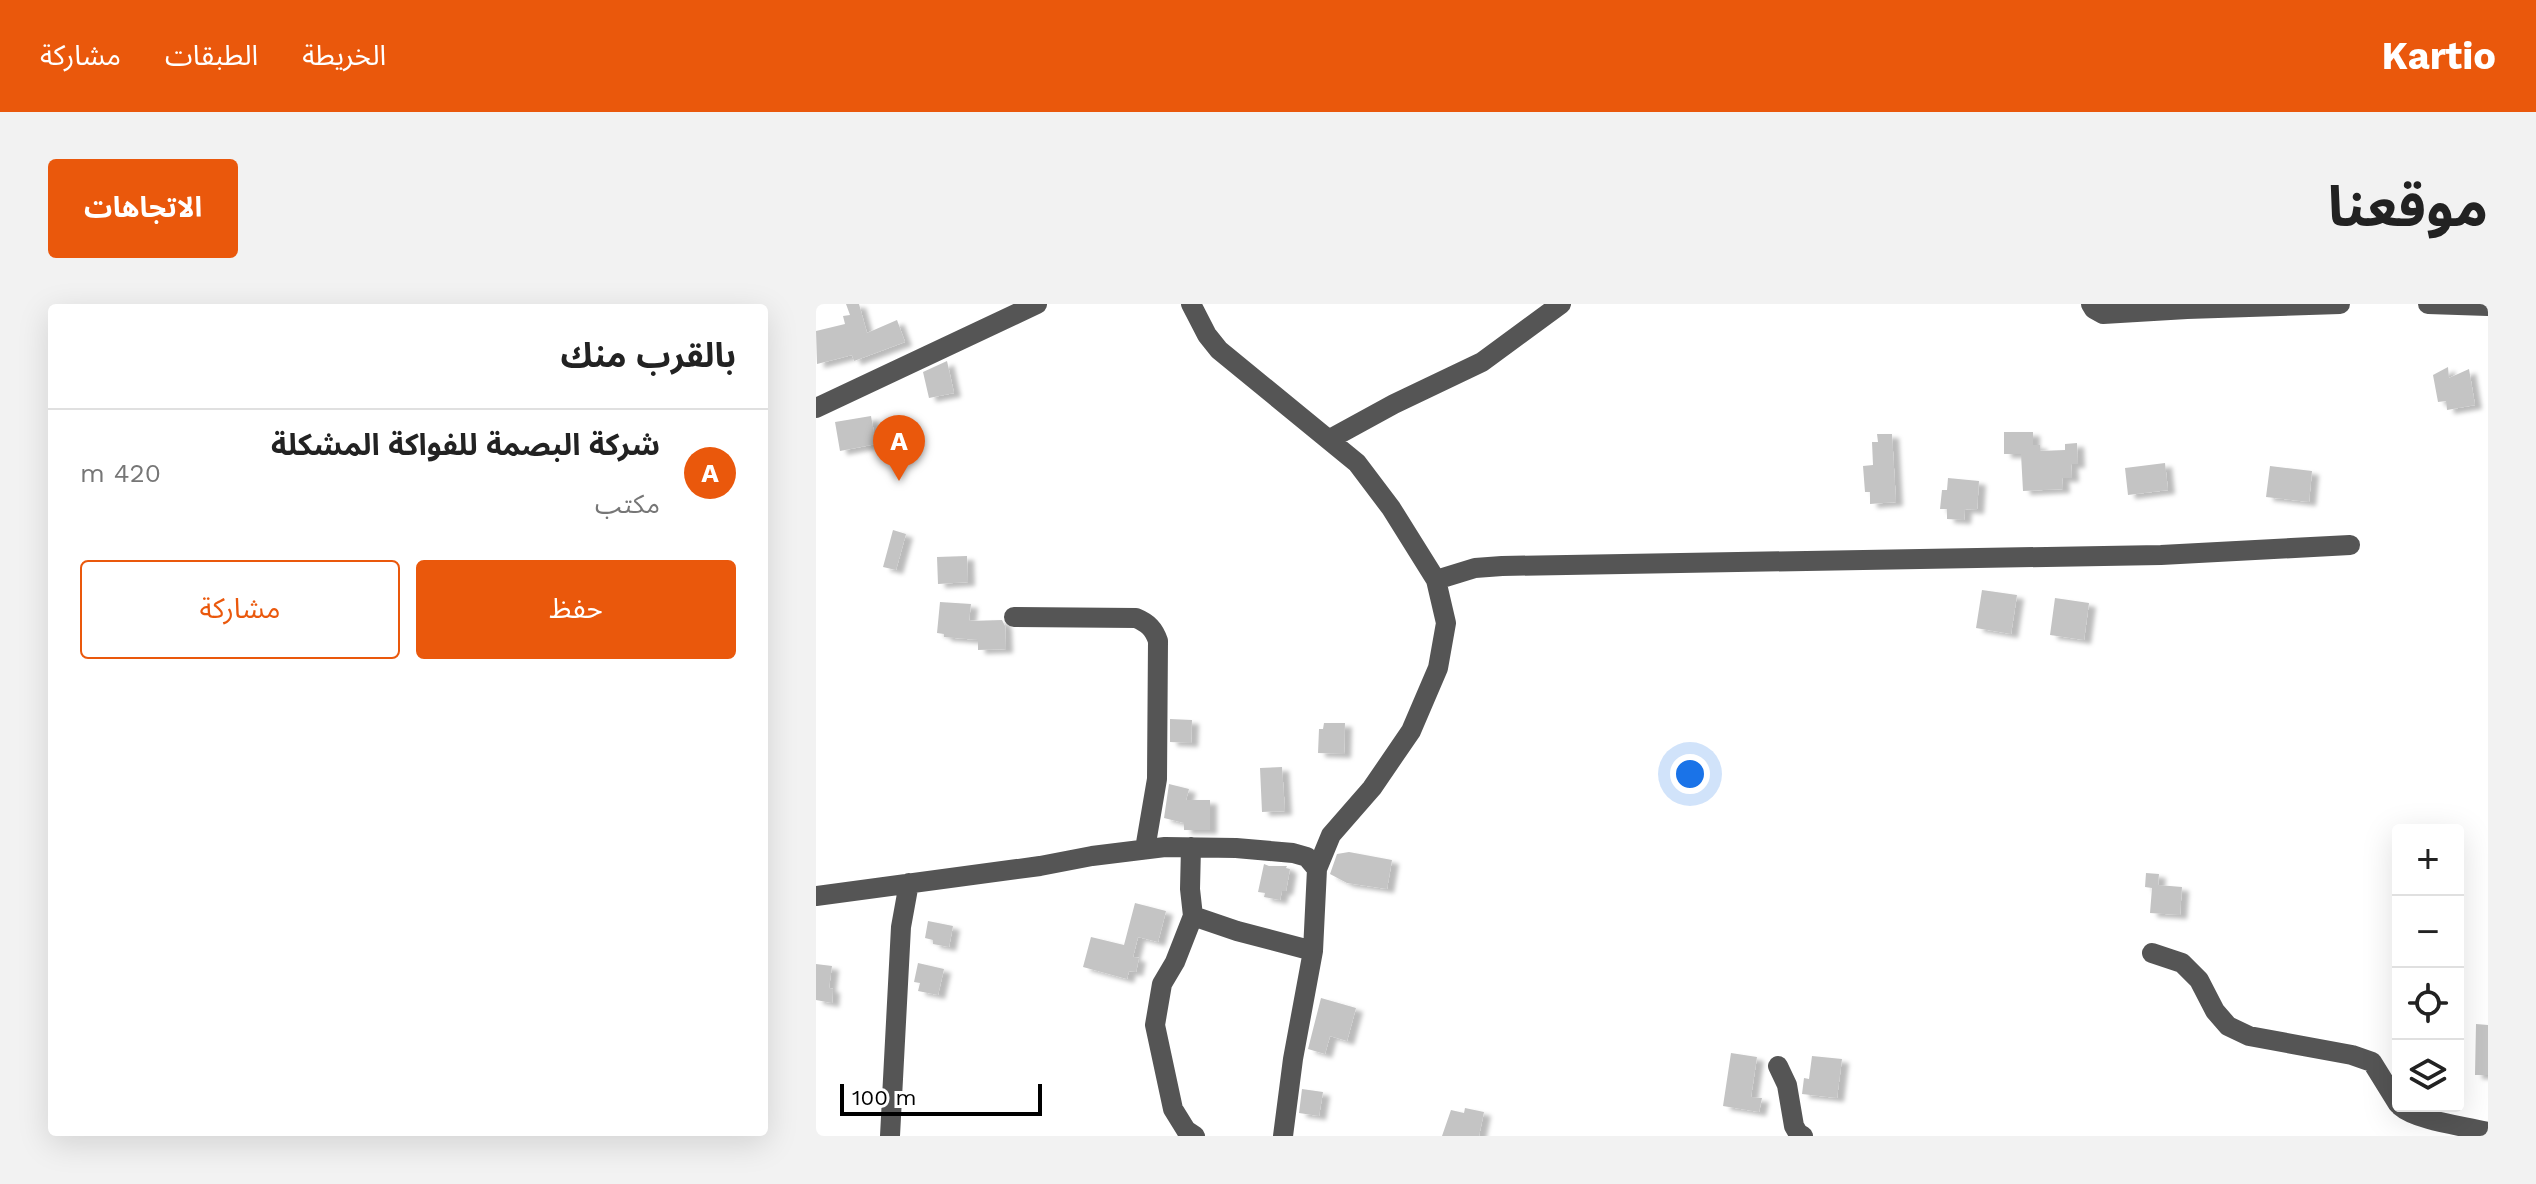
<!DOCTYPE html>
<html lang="ar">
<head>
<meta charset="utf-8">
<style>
  body { margin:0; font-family:"Work Sans","Noto Sans Arabic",sans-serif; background:#f2f2f2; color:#222; direction:rtl }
  .controls { position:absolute; right:24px; bottom:24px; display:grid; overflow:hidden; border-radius:8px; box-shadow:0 8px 32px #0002 }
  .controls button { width:72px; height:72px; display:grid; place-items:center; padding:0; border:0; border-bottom:2px solid #e0e0e0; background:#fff; color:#222; font:40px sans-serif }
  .scale { position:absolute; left:24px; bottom:20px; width:202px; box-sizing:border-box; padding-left:8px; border:4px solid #000; border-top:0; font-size:22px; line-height:28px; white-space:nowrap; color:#000; -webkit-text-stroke:6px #fff; paint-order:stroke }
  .you { position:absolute; left:874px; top:470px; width:28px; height:28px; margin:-20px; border:6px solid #fff; border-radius:50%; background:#1a73e8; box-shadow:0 0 0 12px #1a73e833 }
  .badge { display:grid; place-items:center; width:52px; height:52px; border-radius:50%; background:#ea580c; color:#fff; font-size:26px; font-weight:700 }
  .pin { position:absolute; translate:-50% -66px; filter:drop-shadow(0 2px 4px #0008) }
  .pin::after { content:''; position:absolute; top:42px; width:28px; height:24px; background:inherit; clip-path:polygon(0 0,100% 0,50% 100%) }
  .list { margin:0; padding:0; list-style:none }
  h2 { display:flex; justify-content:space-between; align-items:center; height:104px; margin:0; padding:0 32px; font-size:34px }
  h2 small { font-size:26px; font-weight:400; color:#767676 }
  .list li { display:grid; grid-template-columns:52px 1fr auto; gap:24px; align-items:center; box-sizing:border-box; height:128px; padding:0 32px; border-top:2px solid #e0e0e0 }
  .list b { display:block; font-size:30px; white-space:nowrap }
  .list p { margin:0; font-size:26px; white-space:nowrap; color:#767676 }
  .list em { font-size:26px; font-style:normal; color:#767676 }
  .actions { display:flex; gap:16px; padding:24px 32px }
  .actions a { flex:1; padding:18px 0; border:2px solid #ea580c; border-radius:8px; text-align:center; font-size:28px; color:#ea580c }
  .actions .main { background:#ea580c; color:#fff }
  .icon { flex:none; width:44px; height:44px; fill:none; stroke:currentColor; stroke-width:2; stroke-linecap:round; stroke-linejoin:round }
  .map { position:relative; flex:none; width:1672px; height:832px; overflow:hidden; direction:ltr; border-radius:8px }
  header { display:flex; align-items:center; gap:48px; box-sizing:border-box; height:112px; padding:0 40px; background:#ea580c; color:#fff }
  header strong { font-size:38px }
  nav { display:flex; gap:44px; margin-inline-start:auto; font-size:28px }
  .intro { display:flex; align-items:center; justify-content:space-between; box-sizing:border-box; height:192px; padding:0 48px }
  h1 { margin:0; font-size:56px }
  .button { padding:20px 36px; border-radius:8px; background:#ea580c; color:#fff; font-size:28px; font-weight:700 }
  main { display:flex; gap:48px; padding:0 48px }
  aside { flex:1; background:#fff; border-radius:8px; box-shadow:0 8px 32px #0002 }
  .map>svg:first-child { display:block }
  .building { fill:#c4c4c4; filter:url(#shadow) }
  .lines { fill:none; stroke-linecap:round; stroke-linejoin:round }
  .minor { stroke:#555; stroke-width:20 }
</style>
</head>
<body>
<header>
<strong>Kartio</strong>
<nav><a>الخريطة</a><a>الطبقات</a><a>مشاركة</a></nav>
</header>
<div class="intro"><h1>موقعنا</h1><a class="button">الاتجاهات</a></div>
<main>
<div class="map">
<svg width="1672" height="832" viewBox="0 0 1672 832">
  <defs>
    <filter id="shadow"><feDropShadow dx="7" dy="4" stdDeviation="2" flood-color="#0004"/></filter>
  </defs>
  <rect width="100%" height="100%" fill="#fff"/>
  <!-- building -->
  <path class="building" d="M30,0H43L51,29L81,16L89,38L38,57L36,51L1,60L0,27L29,20L27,12L34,11Z
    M131,57L138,89L113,94L107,68Z
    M1632,63L1633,74L1653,65L1659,101L1631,106L1630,97L1622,98L1617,71Z
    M55,112L60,140L24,147L19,118Z
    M1188,128H1217V141H1224V147L1249,146V140L1261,139L1262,160H1255L1256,174H1246L1247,185L1207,187L1205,150H1188Z
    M1061,130H1076L1080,198L1054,200V188H1049L1047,162L1057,161L1056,138H1062Z
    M1349,159L1352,186L1312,191L1309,164Z
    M1454,162L1496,167L1493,198L1450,193Z
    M1132,174L1163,177L1161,206L1149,205L1148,216L1131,215V205H1124L1126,186H1131Z
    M77,226L90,230L80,266L67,263Z
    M151,252L152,278L122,280L121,253Z
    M1166,286L1201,291L1195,330L1160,324Z
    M1239,294L1273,299L1268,336L1234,331Z
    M124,298L155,300L153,317L186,316L189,322L190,345L162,346V336L128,333V330L121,329Z
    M354,415L376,416L375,439L354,438Z
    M508,419H529L528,450L502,449L503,425H507Z
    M466,463L469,507L446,508L444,464Z
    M353,480L373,485L370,496H394V526H368V519L348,514Z
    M533,548L576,556L571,585L531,579L514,570L521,550Z
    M448,560L453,562H471L470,564L474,565L470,587H466L464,596L448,593L449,589L442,588Z
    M1330,569L1343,570L1342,581L1366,583L1364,611L1334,609L1336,584L1329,583Z
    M319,599L350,607L342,638L322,633L317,653L323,654L320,668L313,667L311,675L267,663L275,633L308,641Z
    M112,617L137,622L133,643L117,640V636L109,634Z
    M102,659L128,665L122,691L102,687L104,679L98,678Z
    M0,660L16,662L13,684L17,685L16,699L0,696Z
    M505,694L540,704L531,737L514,732L509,750L492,745Z
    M1660,720L1672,721V771H1659Z
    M915,749L941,753L935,793L946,794L943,808L907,802Z
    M996,752L1026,755L1021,794L986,790L988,774L993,775Z
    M486,785L507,788L503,812L483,809Z
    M649,804L668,808L663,832H626L635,806L648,809Z"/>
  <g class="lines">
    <!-- minor -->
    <path class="minor" d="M375,0L391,31L403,46L541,159L575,204L620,276L630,319L622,364L595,427L556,484L515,531L501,565
      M1275,0L1278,5L1287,10L1371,5L1524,0
      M1612,0L1672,2
      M0,104L221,0
      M514,135L578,100L666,58L745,0
      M620,276L659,264L686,262L1345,251L1534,241
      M198,313L320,314C332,319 338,325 342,337L341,475L329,545
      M375,543L374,585L377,612
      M0,592L224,562L276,552L349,543L420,544L477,549L491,553L501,565L497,647L477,755L467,832
      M1336,649L1366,659L1383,676L1399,707L1412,722L1433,732L1536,751L1556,758L1582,800
      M962,762L971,781L978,822L982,829L987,832
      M1584,802C1601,817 1649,822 1672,828
      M74,832L85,623L93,579
      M379,832L370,826L357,805L339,721L346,680L359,658L377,612L421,627L497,647"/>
  </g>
</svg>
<div class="controls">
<button>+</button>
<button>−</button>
<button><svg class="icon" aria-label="locate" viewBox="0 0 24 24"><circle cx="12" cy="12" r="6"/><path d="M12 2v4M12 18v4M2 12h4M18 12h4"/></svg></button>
<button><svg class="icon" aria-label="layers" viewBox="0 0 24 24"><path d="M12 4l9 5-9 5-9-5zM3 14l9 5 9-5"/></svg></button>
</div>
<div class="scale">100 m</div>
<div class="you"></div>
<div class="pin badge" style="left:83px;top:177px">A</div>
</div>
<aside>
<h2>بالقرب منك<small></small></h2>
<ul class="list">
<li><span class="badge">A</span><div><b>شركة البصمة للفواكة المشكلة</b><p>مكتب</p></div><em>420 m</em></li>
</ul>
<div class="actions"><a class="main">حفظ</a><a>مشاركة</a></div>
</aside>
</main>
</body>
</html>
